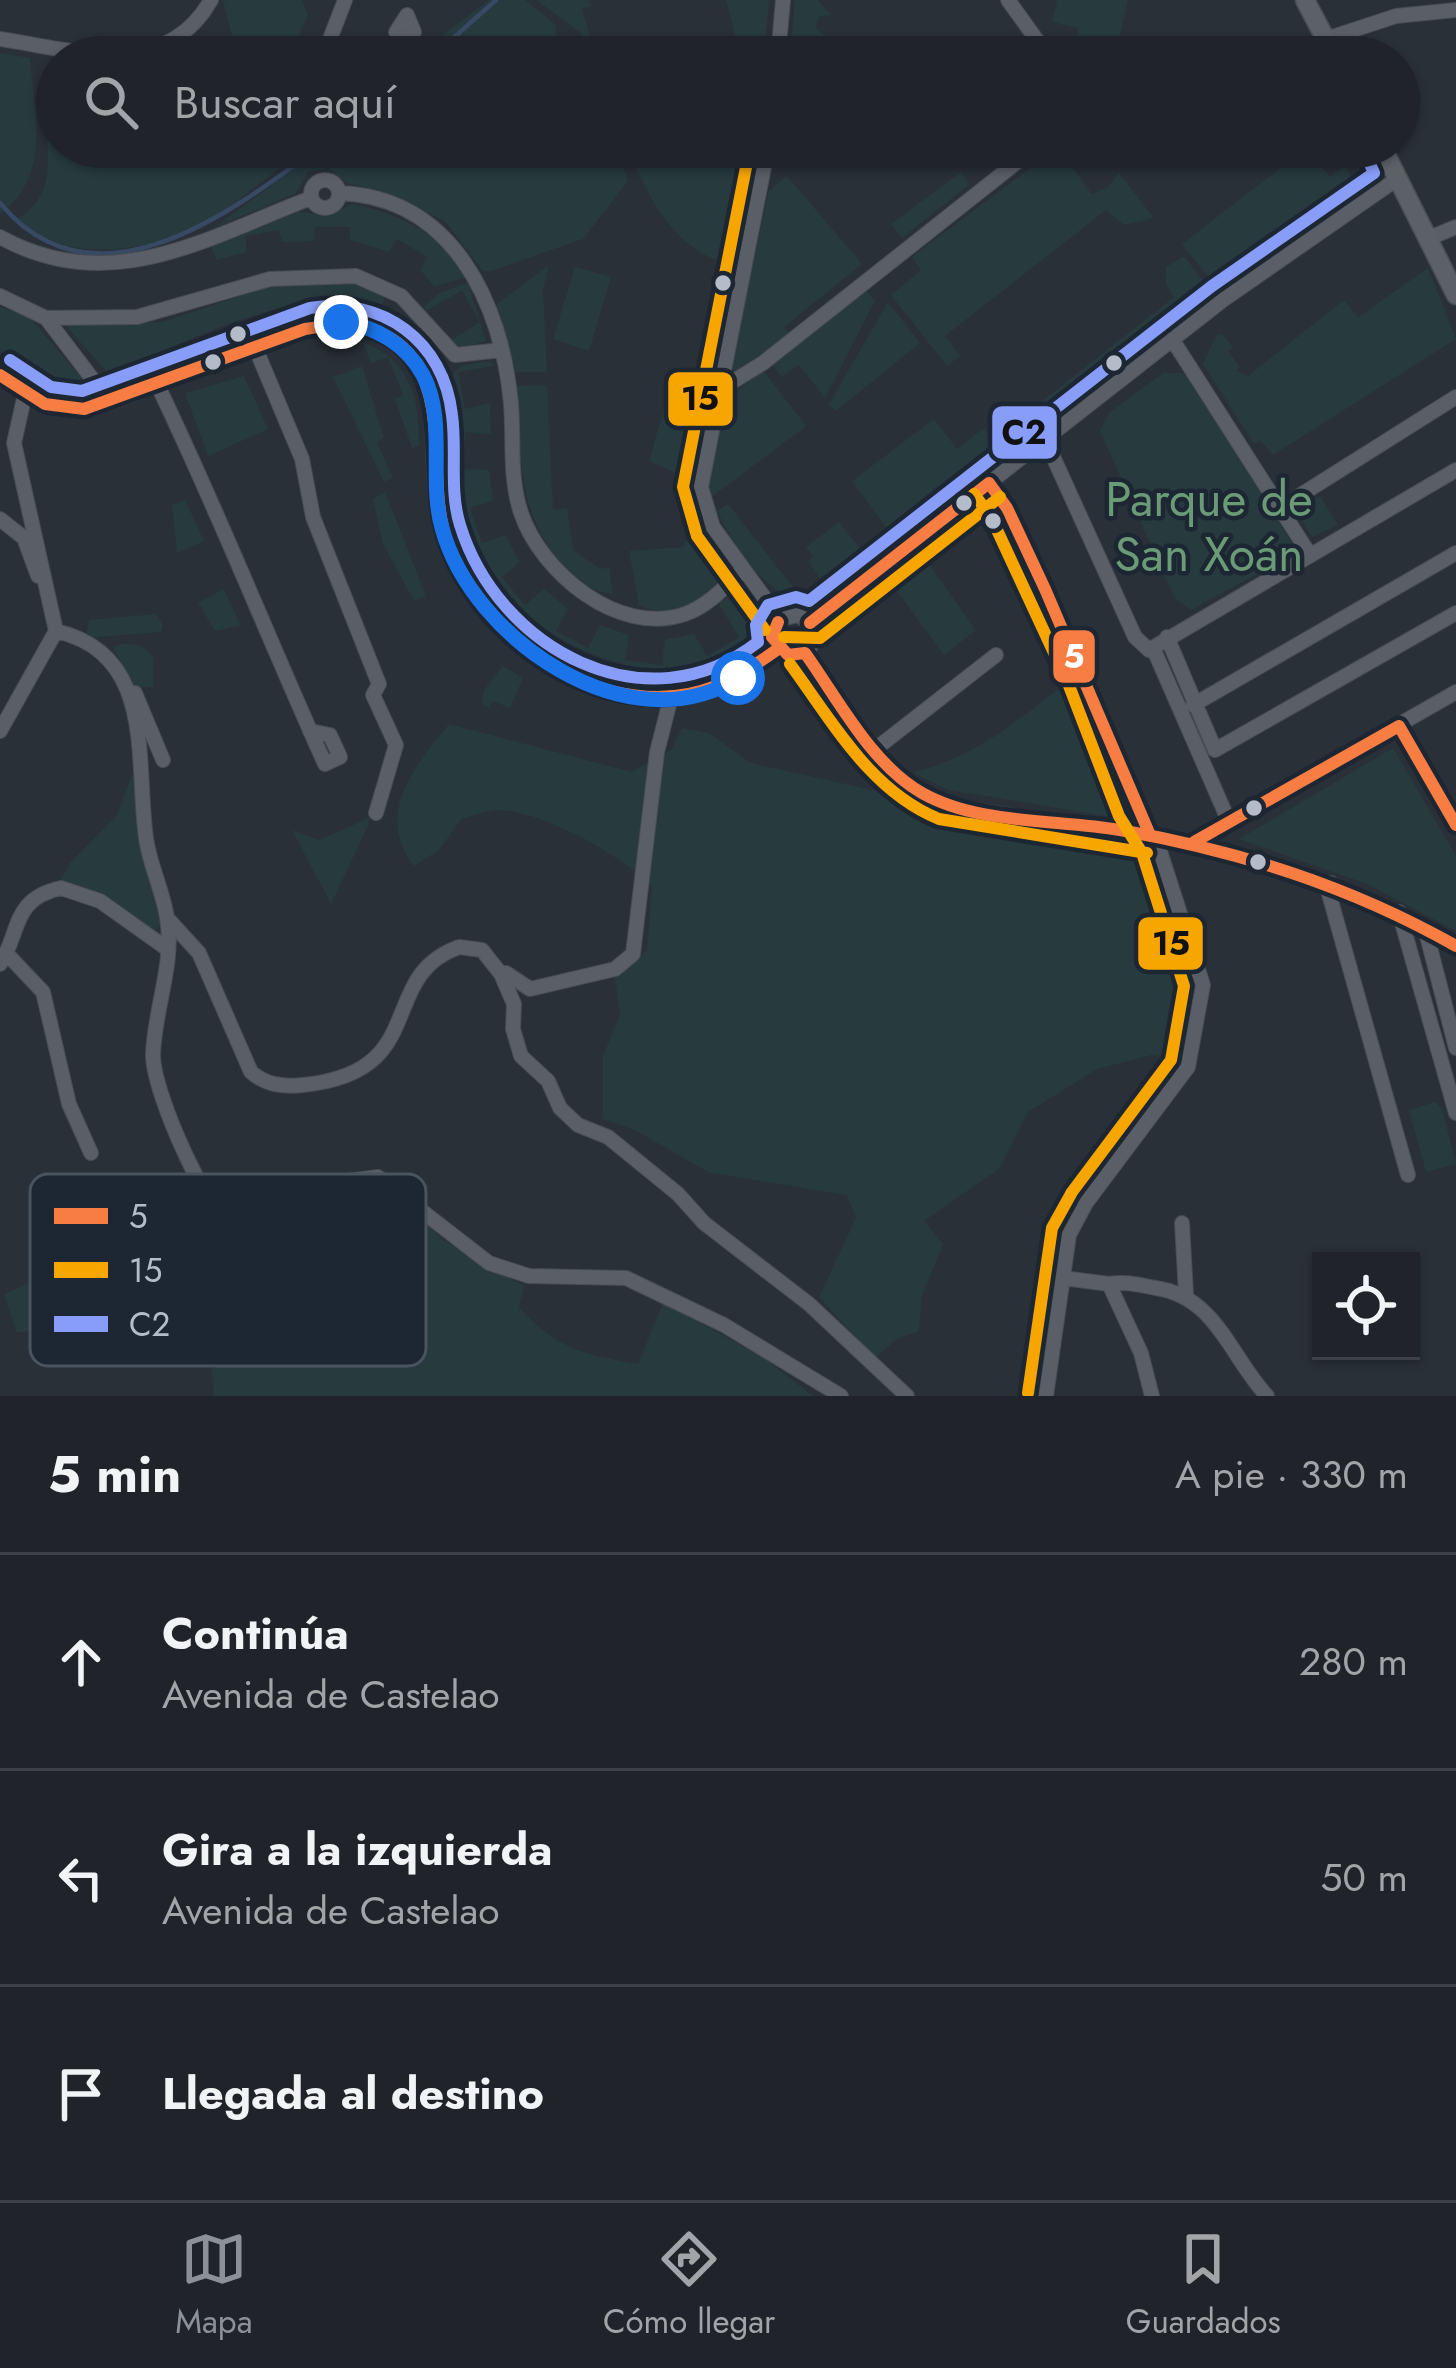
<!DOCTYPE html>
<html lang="es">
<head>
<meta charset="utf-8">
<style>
  body { margin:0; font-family:Jost,sans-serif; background:#2d3036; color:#f1f3f6 }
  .controls { position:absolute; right:36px; bottom:36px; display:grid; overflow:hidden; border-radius:0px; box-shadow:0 3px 9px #0004 }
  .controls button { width:108px; height:108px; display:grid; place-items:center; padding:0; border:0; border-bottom:3px solid #3d4147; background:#20242a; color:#f1f3f6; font:60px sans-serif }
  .stop { position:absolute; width:36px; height:36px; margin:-27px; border:9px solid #1a73e8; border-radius:50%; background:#fff }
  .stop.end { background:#1a73e8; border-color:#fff; box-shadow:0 3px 12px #0008 }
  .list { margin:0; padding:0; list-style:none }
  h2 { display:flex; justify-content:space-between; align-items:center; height:156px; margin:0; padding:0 48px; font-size:51px }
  h2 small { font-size:39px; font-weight:400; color:#a2a4a8 }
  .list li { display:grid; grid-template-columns:78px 1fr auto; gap:36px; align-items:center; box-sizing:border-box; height:216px; padding:0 48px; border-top:3px solid #3d4147 }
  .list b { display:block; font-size:45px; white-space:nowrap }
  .list p { margin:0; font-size:39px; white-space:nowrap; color:#a2a4a8 }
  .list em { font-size:39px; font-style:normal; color:#a2a4a8 }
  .icon { flex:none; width:66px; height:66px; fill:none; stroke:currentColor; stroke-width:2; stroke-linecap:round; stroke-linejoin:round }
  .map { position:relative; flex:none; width:1456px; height:1396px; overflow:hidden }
  .search { position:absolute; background:#20242a; box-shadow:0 3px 9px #0004; left:36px; right:36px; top:36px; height:132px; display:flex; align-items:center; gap:30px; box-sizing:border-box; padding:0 42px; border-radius:66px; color:#a2a4a8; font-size:45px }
  .sheet { height:804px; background:#20242a }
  nav { display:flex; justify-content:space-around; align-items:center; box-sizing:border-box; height:168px; border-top:3px solid #3d4147; background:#20242a; font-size:33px; color:#a2a4a8 }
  nav a { display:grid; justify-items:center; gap:6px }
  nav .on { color:#8c9099 }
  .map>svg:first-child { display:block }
  .green { fill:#273a3e }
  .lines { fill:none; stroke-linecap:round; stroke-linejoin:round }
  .stream { stroke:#384963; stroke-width:4.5 }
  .minor-casing { stroke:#484c53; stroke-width:16 }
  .major-casing { stroke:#484c55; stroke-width:21 }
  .minor { stroke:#5a5e66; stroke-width:14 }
  .major { stroke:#5c6168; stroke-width:18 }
  .bus-1-casing { stroke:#1d2633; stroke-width:21 }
  .bus-2-casing { stroke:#1d2633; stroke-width:21 }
  .bus-3-casing { stroke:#1d2633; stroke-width:21 }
  .bus-1 { stroke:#f77d43; stroke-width:12 }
  .bus-2 { stroke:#f7a600; stroke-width:12 }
  .bus-3 { stroke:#889df7; stroke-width:12 }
  .route { stroke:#1a73e8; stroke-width:15 }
  .bus-dot { fill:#b4bcc9; stroke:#1d2633; stroke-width:4.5 }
  .labels { text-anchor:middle; stroke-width:9; stroke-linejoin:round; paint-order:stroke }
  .park-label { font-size:48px; fill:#6b9a76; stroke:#1d2633 }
  .key { fill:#1d2633; stroke:#4a5360; stroke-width:3 }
  .key-label { font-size:33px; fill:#b4bcc9 }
  .line-badge { stroke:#1d2633; stroke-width:4.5 }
  .badge-label { font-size:33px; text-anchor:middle; font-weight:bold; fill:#fff }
  .pale-badge-label { font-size:33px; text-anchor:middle; font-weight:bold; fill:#111 }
</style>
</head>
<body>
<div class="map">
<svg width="1456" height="1396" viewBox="0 0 1456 1396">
  <rect width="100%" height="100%" fill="#2a3038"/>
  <!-- green -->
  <path class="green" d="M223,0H302L308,15L290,57H207L234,44Z
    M489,0H525L555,24L560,57H414Z
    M536,0H589L591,6L582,9L596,57L580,32Z
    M726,0H769L764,57H741Z
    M795,0H818L831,15L820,16L815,27L831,41L811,57H790Z
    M1057,0H1128L1115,56L1075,47L1079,28L1052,22Z
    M0,53L30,58C35,115 51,177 0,214Z
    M57,71V147H615L628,181L583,239L491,271H483L445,221L381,191L347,183L328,168L308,172L296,193L214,228L289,172L284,165C259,183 235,205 209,220C153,252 67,267 17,219C68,189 41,131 40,82Z
    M627,147H755L733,265C675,253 649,199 627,147Z
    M1057,148L1092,194L1108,187L1119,173L1154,218L1124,225L1106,210L945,336L960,356L947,366L891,295L921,270L912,257Z
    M1296,156H1313L1330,177L1346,165L1352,180L1213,283L1182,244Z
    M961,172L970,184L902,238L891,224Z
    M787,176L862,264L784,327L791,336L735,374L731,363L769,191Z
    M351,204C400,214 441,232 465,278L434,286L420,270L427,257L397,239L389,252L350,240V227H315L314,241L282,242L279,230L245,236L247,252L216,260L211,246L299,212L331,216Z
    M1184,256L1207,286L1007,441L993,420L1003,412L1013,424L1174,297L1166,284V267Z
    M549,265L543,290L547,372H515L497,304Z
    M575,267L611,277L589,351L553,339Z
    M1428,268L1456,339L1273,455L1260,440L1254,444L1203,364L1216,336L1222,334L1233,347L1228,351L1240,367L1236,371L1248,376L1344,300L1358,317Z
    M348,282L386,295L381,306C300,280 186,344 108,373L64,324L163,322L269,286Z
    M468,283L486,341L466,347L447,343L480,322L462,291L427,310L424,307L439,293Z
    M866,290L875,301L825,398L799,365L782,377L770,362Z
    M888,302L920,343L836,411L829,404Z
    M0,307L28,316L82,378L66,394L38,385L0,351Z
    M363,342C410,360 420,399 419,445L412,448L395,399L403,395L388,357L371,363Z
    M487,361L497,365L458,372L465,409L490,403L491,434L465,432L464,469L489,470L493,501L470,508L482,543L505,535L520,562L502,577L525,605L544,589L568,609L556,631L588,648L600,625L629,635L625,660L662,665L665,640L694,634L707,656L739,637L718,603L740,591L757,610L747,619L754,630C741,659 698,675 668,672C571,662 482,606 462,505C454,462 462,419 451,377L460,366Z
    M362,366L384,438L377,442L393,478L384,482L333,377Z
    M763,370L806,426L710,498L707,477L722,404Z
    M1163,373H1186L1292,543L1286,558L1191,610L1174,597L1100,431L1109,413Z
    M244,376L268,429L208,456L185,393Z
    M547,385L553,510L567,508L573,550L600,569L609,567L613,593C594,593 586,585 572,573C516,524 521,454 517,386Z
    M664,409L694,419L682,476L649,461Z
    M934,419L957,449L984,428L995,450L914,516L913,531L820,602C778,613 733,546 717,511L728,504L800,596L821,579L808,562L813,557L806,547L839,522L860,548L886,527L852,481Z
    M385,492L426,596L414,601L383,544L373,499Z
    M1320,496L1338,525L1312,537L1295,511Z
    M185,500L204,541L177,553L172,505Z
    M697,527L726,574C704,598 672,622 639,605L629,551L682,547Z
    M928,563L976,630L944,655L894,587Z
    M224,589L241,626L215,631L198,603Z
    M156,614L163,625L161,632L86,638L89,620Z
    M123,643L142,646L153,657L154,687L133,688L113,647Z
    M503,666L523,678L510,708L493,701L489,708L482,704L484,690Z
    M1072,679L1124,800L1121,812L1111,817L948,790L912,772C976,759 1021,717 1072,679Z
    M449,724L632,772L672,749L682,728L709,733L751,763L900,796L955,822L1129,848L1145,857L1191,984L1179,1058L1152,1055L1097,1069L1028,1112L1000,1168L924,1221L943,1244L922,1296L919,1331L897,1339L875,1358L819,1297L856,1218L847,1195L708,1172L635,1130L603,1119V1056L620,1015L615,978L647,950L652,886C620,855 545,812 499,810C487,810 472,817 461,819L439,850L414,866C374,815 415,765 449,724Z
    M1393,748L1456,856V931L1367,884L1239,839Z
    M132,775L139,777L144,849L160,925L154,932L86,888L58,885L70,863L117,815Z
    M369,818L368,826L331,904L292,830L319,840Z
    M1435,1102L1442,1109L1456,1164L1426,1172L1409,1110Z
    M398,1195L443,1240L524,1286L519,1307C558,1350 583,1354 638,1364L663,1303L761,1356L813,1396H214L206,1298L17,1333L4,1294L209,1205L244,1247L263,1246L281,1222C333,1237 361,1235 398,1195Z"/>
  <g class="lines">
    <!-- stream -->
    <path class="stream" d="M432,57L496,0
      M0,203C94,317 232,212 319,147"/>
    <!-- minor casing -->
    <g class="minor-casing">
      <path id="minor" d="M1008,0L1049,57
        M407,15L414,32L406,40L396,32Z
        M0,39C75,50 165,81 211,0
        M1326,39L1396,16L1456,10
        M323,57L345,0
        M778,57L783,0
        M768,147L701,487L713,527L780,619
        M311 194a14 14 0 1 1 28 0a14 14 0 1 1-28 0Z
        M339,193C453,197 502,304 511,404C514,441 509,477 521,513C541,572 618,637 685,614C708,606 725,587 742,570
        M0,237C110,298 206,238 311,198
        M1427,239L1456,227
        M0,296L46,318L110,402
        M46,318L137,317L270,279L356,276L401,296L455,355L502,350
        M1172,339L1310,555
        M255,347L302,459L313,517L379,684L373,695L396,745L376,813
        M0,375L45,404L84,409C161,395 298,304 368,328C452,356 425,442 438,508C453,594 519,661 601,687C675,710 718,694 778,649
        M157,384C217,508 268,638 325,764L340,757L330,735L310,731
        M716,392L763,363L1036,147
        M1045,439L1135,637L1149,650L1456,470
        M989,483L1007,508L1085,676L1135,808L1158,845L1203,985L1188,1067L1086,1203L1069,1235L1046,1396
        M1280,508L1456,397
        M0,519L24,538L38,576
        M780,619L772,637L788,655L810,648L814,636L810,623
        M780,619L798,615L810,623
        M810,623L1223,300L1397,179
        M56,631C156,654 135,759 146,838C150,866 163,891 167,918C175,963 154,1010 153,1055C153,1094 211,1223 244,1242L260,1238L311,1186L378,1177L489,1263L529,1276L626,1278L724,1325L841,1396
        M1167,637L1215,750L1456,613
        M1154,650L1230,824
        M805,653C835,693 880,768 922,793C961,815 1063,821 1111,828C1235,848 1348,881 1456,946
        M135,693L163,760
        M1193,705L1456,553
        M1399,726L1456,825
        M0,731L56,631L14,443L25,394
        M878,747L996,655
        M1194,842L1456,692
        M1331,883L1329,894L1408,1175
        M1399,912L1456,1113
        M167,918L199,953L251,1072C266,1085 283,1087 303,1085C432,1072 375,977 459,947L482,950L501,974L514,1004L513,1029L521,1056L548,1081L560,1108L578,1125L608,1137L678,1194L704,1223L809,1304L907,1396
        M1425,928L1456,1048
        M7,954L43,992L69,1104L91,1153
        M0,964C21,932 11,899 61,888L100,901L166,948
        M506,973L530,989L615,969L633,954L657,752L671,697
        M1182,1223L1186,1294
        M1063,1278L1109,1284L1141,1353L1152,1396
        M1109,1284C1126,1281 1139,1285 1156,1288C1216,1297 1230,1356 1267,1396"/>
    </g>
    <!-- major casing -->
    <g class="major-casing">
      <path id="major" d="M1305,0L1335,57
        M1382,147L1456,295"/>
    </g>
    <!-- minor -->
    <use href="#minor" class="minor"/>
    <!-- major -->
    <use href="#major" class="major"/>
    <!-- bus-1 casing -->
    <g class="bus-1-casing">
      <path id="bus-1" d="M0,375L45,404L84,409L305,329C344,323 387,323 413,359C448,408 428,483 446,538C477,633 587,714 689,694C722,688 751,668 778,649
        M989,483L1007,508L1045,589L1150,835
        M778,622L772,637L788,655L805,653C838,699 871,764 922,793C978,825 1058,819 1120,830C1239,851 1350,886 1456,946
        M810,623L989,483
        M1399,726L1456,825
        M1194,842L1399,726"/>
    </g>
    <!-- bus-2 casing -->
    <g class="bus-2-casing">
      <path id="bus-2" d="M750,147L683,487L697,536L765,630
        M974,494L991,517L1068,683L1119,816L1142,853L1184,986L1171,1060L1072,1192L1052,1228L1028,1393
        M784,637L820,638L1000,497
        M790,664C832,721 870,791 939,819L1147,853"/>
    </g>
    <!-- bus-3 casing -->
    <g class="bus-3-casing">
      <path id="bus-3" d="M10,360L51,387L82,391L310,308C382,296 444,341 452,415C457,451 449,490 460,525C498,649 646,729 758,642L756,625L768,605L796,597L809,601L1212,286L1374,173L1366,155"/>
    </g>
    <!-- bus-1 -->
    <use href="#bus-1" class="bus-1"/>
    <!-- bus-2 -->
    <use href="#bus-2" class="bus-2"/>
    <!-- bus-3 -->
    <use href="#bus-3" class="bus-3"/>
  </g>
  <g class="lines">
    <!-- route -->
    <path class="route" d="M341,322C375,326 406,344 423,375C447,420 428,479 442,528C472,639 629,747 738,678"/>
  </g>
  <!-- markers -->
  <g class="bus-dot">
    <circle cx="723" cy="283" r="10"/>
    <circle cx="238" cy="334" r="10"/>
    <circle cx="213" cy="362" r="10"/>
    <circle cx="1114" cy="363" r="10"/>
    <circle cx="964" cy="503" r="10"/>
    <circle cx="993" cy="521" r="10"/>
    <circle cx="1254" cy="808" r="10"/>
    <circle cx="1258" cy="862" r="10"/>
  </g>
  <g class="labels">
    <!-- park labels -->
    <g class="park-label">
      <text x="1209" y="516">Parque de<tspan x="1209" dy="55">San Xoán</tspan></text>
    </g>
  </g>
  <!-- legend -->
  <rect x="30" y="1174" width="396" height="192" rx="18" class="key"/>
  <rect x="54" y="1208" width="54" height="16" fill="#f77d43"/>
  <rect x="54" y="1262" width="54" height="16" fill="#f7a600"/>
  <rect x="54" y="1316" width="54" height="16" fill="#889df7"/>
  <g class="key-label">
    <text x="129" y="1228">5</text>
    <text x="129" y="1282">15</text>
    <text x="129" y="1336">C2</text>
  </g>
  <g class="line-badge">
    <rect x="666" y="370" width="69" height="58" rx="12" fill="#f7a600"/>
    <rect x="990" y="404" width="69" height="57" rx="12" fill="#889df7"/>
    <rect x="1051" y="628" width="46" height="57" rx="12" fill="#f77d43"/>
    <rect x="1136" y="915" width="69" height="57" rx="12" fill="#f7a600"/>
  </g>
  <g class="badge-label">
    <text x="1074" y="668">5</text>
  </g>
  <g class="pale-badge-label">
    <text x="700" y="410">15</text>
    <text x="1024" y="444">C2</text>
    <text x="1171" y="955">15</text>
  </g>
</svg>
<div class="controls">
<button><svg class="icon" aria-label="locate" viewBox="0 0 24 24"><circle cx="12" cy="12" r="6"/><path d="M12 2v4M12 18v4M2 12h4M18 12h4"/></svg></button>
</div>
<div class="stop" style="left:738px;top:678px"></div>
<div class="stop end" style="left:341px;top:322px"></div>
<div class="search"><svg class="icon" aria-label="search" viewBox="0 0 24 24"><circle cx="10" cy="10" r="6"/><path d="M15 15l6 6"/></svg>Buscar aquí</div>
</div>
<section class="sheet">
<h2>5 min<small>A pie · 330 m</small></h2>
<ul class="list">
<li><svg class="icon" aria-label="ahead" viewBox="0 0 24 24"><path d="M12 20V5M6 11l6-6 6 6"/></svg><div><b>Continúa</b><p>Avenida de Castelao</p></div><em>280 m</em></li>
<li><svg class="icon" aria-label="left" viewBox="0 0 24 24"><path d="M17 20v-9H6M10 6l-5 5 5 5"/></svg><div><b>Gira a la izquierda</b><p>Avenida de Castelao</p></div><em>50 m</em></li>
<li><svg class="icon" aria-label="arrive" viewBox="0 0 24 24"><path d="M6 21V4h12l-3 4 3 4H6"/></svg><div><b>Llegada al destino</b></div></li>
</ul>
</section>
<nav>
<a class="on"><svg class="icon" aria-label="map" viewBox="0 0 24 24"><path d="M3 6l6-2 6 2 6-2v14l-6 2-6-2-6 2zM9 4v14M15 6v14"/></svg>Mapa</a>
<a><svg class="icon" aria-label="directions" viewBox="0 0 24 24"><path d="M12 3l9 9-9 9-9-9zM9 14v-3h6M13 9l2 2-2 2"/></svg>Cómo llegar</a>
<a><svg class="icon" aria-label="saved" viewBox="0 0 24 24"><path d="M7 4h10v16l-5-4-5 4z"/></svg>Guardados</a>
</nav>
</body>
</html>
